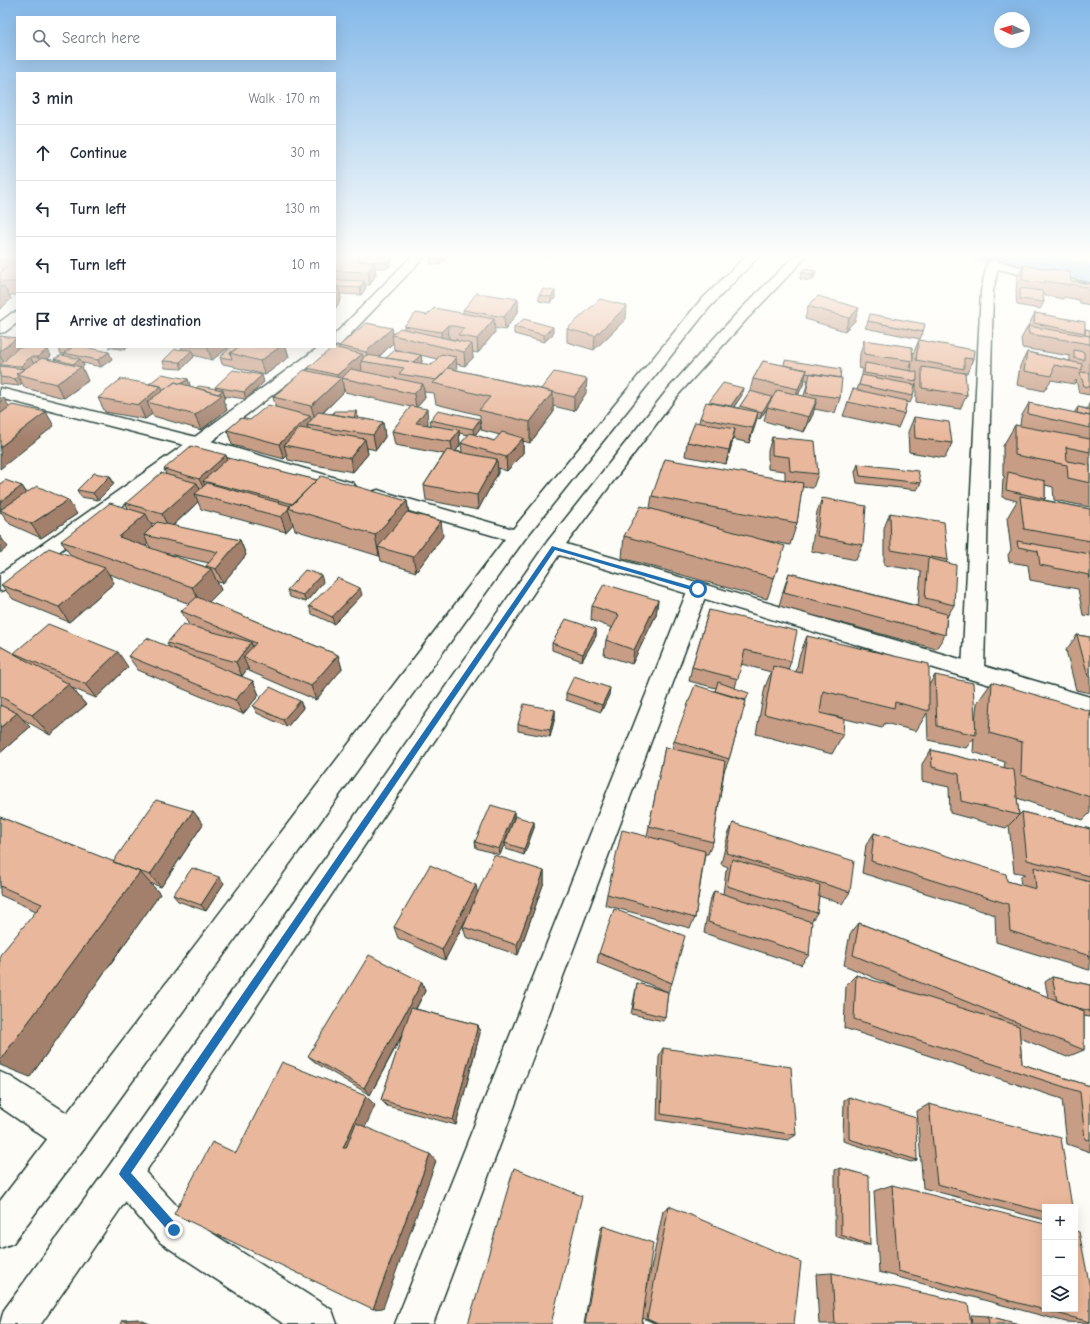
<!DOCTYPE html>
<html lang="en">
<head>
<meta charset="utf-8">
<style>
  body { margin:0; font-family:"Comic Neue",sans-serif; background:#f2f2f3; color:#1f2937 }
  .controls { position:absolute; right:12px; bottom:12px; display:grid; overflow:hidden; border-radius:0px; box-shadow:0 4px 16px #0002 }
  .controls button { width:36px; height:36px; display:grid; place-items:center; padding:0; border:0; border-bottom:1px solid #e0e1e3; background:#fff; color:#1f2937; font:20px sans-serif }
  .compass { position:absolute; left:994px; top:12px; width:36px; height:36px; border-radius:50%; background:#fff; box-shadow:0 4px 16px #0002; rotate:274deg }
  .stop { position:absolute; width:12px; height:12px; margin:-9px; border:3px solid #1f6fb2; border-radius:50%; background:#fff }
  .stop.end { background:#1f6fb2; border-color:#fff; box-shadow:0 1px 4px #0008 }
  .list { margin:0; padding:0; list-style:none }
  h2 { display:flex; justify-content:space-between; align-items:center; height:52px; margin:0; padding:0 16px; font-size:17px }
  h2 small { font-size:13px; font-weight:400; color:#747a83 }
  .list li { display:grid; grid-template-columns:26px 1fr auto; gap:12px; align-items:center; box-sizing:border-box; height:56px; padding:0 16px; border-top:1px solid #e0e1e3 }
  .list b { display:block; font-size:15px; white-space:nowrap }
  .list em { font-size:13px; font-style:normal; color:#747a83 }
  .icon { flex:none; width:22px; height:22px; fill:none; stroke:currentColor; stroke-width:2; stroke-linecap:round; stroke-linejoin:round }
  .map { position:relative; flex:none; width:1090px; height:1324px; overflow:hidden }
  .search { position:absolute; background:#fff; box-shadow:0 4px 16px #0002; left:16px; top:16px; width:320px; height:44px; display:flex; align-items:center; gap:10px; box-sizing:border-box; padding:0 14px; border-radius:0px; color:#747a83; font-size:15px }
  .panel { position:absolute; background:#fff; box-shadow:0 4px 16px #0002; left:16px; top:72px; width:320px; height:276px; border-radius:0px }
  .map>svg:first-child { display:block }
  .lines { fill:none; stroke-linecap:round; stroke-linejoin:round }
  .river { fill:#8ebee9; fill-rule:evenodd }
  .street-casing { stroke:#1f3d34; stroke-width:3 }
  .secondary-casing { stroke:#1f3d34; stroke-width:3 }
  .street { fill:#fdfcf7; fill-rule:evenodd }
  .secondary { fill:#fdfcf7; fill-rule:evenodd }
  .wall { fill:#c89d85; stroke:#1f3d34; fill-rule:evenodd }
  .shaded-wall { fill:#a3806c; stroke:#1f3d34 }
  .building { fill:#e9b79b; stroke:#1f3d34 }
  .route { fill:#1f6fb2 }
</style>
</head>
<body>
<div class="map">
<svg width="1090" height="1324" viewBox="0 0 1090 1324">
  <rect width="100%" height="100%" fill="#fdfcf7"/>
  <filter id="ink" filterUnits="userSpaceOnUse"><feTurbulence type="fractalNoise" baseFrequency=".025" numOctaves="2"/><feDisplacementMap in="SourceGraphic" scale="8" xChannelSelector="R" yChannelSelector="G"/><feConvolveMatrix kernelMatrix="1 2 1 2 8 2 1 2 1" color-interpolation-filters="sRGB"/></filter>
  <g filter="url(#ink)">
    <g class="lines">
      <!-- river -->
      <path class="river" d="M970,254H1038L1090,264V284L975,261Z"/>
      <!-- street casing -->
      <g class="street-casing">
        <path id="street" d="M414,254H427L340,345L335,346V334Z
          M993,260L1090,284V292L998,269L993,291L984,671L981,677L973,680L965,677L962,671L981,291L987,264L989,261Z
          M17,312V323L5,332L0,333V322L12,313Z
          M319,347H335L204,447L7,589L0,591V574L192,439Z
          M698,582L705,584L708,589L433,1324H395L688,589L691,584Z
          M0,1072L11,1077L84,1124L89,1136L84,1148L72,1153L60,1148L0,1107Z
          M124,1157L136,1162L187,1217L332,1310L337,1324H284L161,1243L112,1186L107,1174L112,1162Z"/>
      </g>
      <!-- secondary casing -->
      <g class="secondary-casing">
        <path id="secondary" d="M748,254H761L709,308L524,540L84,1148L13,1243L0,1248V1201L505,539L372,500L369,496L372,492L378,490L384,492L513,529L699,302Z
          M796,254H809L747,319L678,395L566,544L1090,697V715L559,555L136,1186L41,1324H0L4,1310L112,1162L547,542L668,389L737,313Z
          M0,388L204,439L353,483L356,487L353,491L347,492L192,447L0,398Z"/>
      </g>
      <!-- street -->
      <use href="#street" class="street"/>
      <!-- secondary -->
      <use href="#secondary" class="secondary"/>
    </g>
    <!-- wall -->
    <path class="wall" d="M0,254H17V295H9L11,299L0,309V273L3,271L0,265V257L3,255Z
      M335,254H382L381,255H391L392,262L388,268H375L376,274L370,285H365L366,288L361,295L340,294L341,299L335,309ZM336,254L339,255H342L341,256H336Z
      M433,254H448V257L440,265L431,264L430,257Z
      M536,254H552L548,257Z
      M1024,265L1071,281L1090,284V305L1080,303L1079,300L1064,297L1063,299L1043,295L1044,302L1040,309L1017,305L1016,295L1017,293H1016L1017,278Z
      M816,271L814,278L811,281L800,279L801,272Z
      M543,289L555,298L551,303L539,301V295Z
      M818,296L855,321L845,331L805,319L808,306Z
      M518,299V312L505,330L494,328L495,332L478,353L472,352L473,358L465,366L456,364L457,370L541,389L586,393L574,411L553,406V413L530,443L523,441V453L507,471L498,468V473L478,510L426,500L424,485L444,454L395,445L392,431L411,407L345,392L343,387L344,392L323,413L333,414L356,411L358,418L383,422L385,437L376,450L367,448L368,454L353,472L288,460L287,456L284,459L232,445L227,430L250,420L276,408L273,397L309,371L308,368L340,349L339,346L392,328L393,334L404,329V326L427,315L463,314V310ZM449,339L458,340V341ZM393,343L394,349L437,359L432,365L420,364L422,362L421,355L386,358L379,357ZM424,392L434,393L436,404L480,415V419L430,420L431,425H427L428,423L417,407L425,398ZM481,427V430L500,435L494,441L475,435ZM459,433L469,435L461,443L462,452L456,451L460,445Z
      M1035,313L1085,329L1090,330V395L1079,393L1076,380L1074,384L1051,380L1044,391L1017,385L1020,366L1027,352L1070,361V356L1022,348L1021,339Z
      M626,319L594,350L567,342V329Z
      M868,321L923,332L920,339L865,328Z
      M514,327L553,334L544,342L514,334Z
      M0,336L17,347H52L48,350L51,356L48,359L55,361L54,359L65,355L64,354H61L58,347H84L112,359L101,367L83,363L84,366L82,367L88,381L64,398L25,388L22,383L19,386L0,384Z
      M864,340L913,359V354L919,340L973,359L967,373H962L967,395L960,409L916,402V383L915,386L913,396L910,403L907,402L904,414L898,428L843,416L853,389L857,390L862,375L863,369L859,368L860,354ZM912,363L911,371L909,370Z
      M108,347H128L125,350Z
      M181,347H229L212,360L193,355L194,357L182,369L165,368L163,361L182,349Z
      M231,347H286L289,357L265,375L234,367V366L222,364L220,357Z
      M763,361L840,378V398L835,413L814,409L813,414L804,432L764,421L767,408L760,419L757,418L749,443L733,439L726,464L685,456L687,442L699,422L700,418L709,402L742,395L734,407L739,408L740,406L750,391L753,379ZM804,380H808L804,396L798,395L803,385Z
      M188,379L190,386L196,388L216,389L215,387L264,382L246,399L225,396V398L223,400L227,410L201,430L153,416L152,414L145,419L105,412L98,398L149,384Z
      M1090,402V507L1054,500L1053,487L1045,485V499L1044,500L1090,509V616L1083,615L1078,589L1030,580L1028,565L1009,562L1008,555L1011,550L1007,518L1017,501L1002,497L1003,479L1005,477L1003,476V446L1015,425L1020,426L1021,417L1029,403L1074,413L1078,407L1088,409V406Z
      M914,417L952,443L945,458L909,452L908,432Z
      M772,437L818,474L813,488L802,487L797,523L790,545L763,540L778,567L767,599L622,558L624,536L650,508L652,496L785,480V471L768,469V451Z
      M227,459L407,501L409,513L443,536L416,572L381,561L380,556H379L295,530L293,524L286,532L201,509L198,502L173,526L240,540L246,555L223,583L217,582L221,590L209,602L338,655L342,669L316,700L249,671L248,668L242,676L235,674L253,681L259,695L243,714L138,670L128,656L169,647L167,643L189,625L181,611L190,604L109,574L114,583L69,622L13,599L1,585L71,556L61,541L128,509L126,503L166,474L164,469ZM151,523L155,524L153,527ZM148,544L151,548L145,546ZM164,553L209,563L206,566V567Z
      M858,464L921,483L917,490L857,483L855,472Z
      M110,476L114,484L98,500L81,497L77,490Z
      M0,484L22,486L27,493L77,514L41,538L10,524L1,512L0,513Z
      M822,498L863,545L856,560L811,551L817,512Z
      M890,513L948,560L946,562L954,605L947,617L945,635L936,649L779,606L784,588L789,573L918,606L921,573V571L884,565V528Z
      M323,582L306,602L290,597L287,590Z
      M362,595L334,624L312,614L309,606Z
      M658,600L656,615L632,664L604,655L606,640L612,628L591,620L592,606Z
      M709,610L791,661L788,670L796,672L799,657L807,636L929,685L935,675L975,722L977,703L992,682L1090,797V813L1083,820L1017,798L1019,815L1006,828L950,813L949,787L922,781V764L931,750L1004,768L1005,762L973,752L974,738L966,748L928,740L927,713L916,731L885,723L882,728L830,715L843,734L832,754L756,734L765,687L771,672L741,664L735,688L746,701L729,759L724,772L713,842L708,854H705L695,918L690,928L605,905L607,894L647,836L665,747L672,749L674,741L715,691L716,688L689,681L692,667Z
      M596,629V636L582,661L552,650V643Z
      M1077,635L1090,637V693L1076,690L1066,650Z
      M0,646L14,654L128,667L96,698L72,688L86,705L50,735L21,718L30,727L0,753Z
      M566,693L609,695L601,712L566,700Z
      M300,701L303,708L287,727L257,713L253,706Z
      M555,710V717L550,737L518,731V724Z
      M193,811L203,824L161,887L150,883L160,894L30,1077L36,911L0,895V817L113,862Z
      M514,812V818L534,822V828L524,855L506,849L505,843L511,827L500,855L476,848L475,842Z
      M1022,812L1090,829V970H1089L996,942L995,915L862,873L866,845L874,833L1007,881L1021,885L1020,878L1025,874L1014,872L1009,825Z
      M733,823L850,892L842,904L819,896L817,913L811,922L809,955L801,965L704,933L709,903L714,891L723,894L726,871L728,867L721,864L728,835Z
      M544,871V882L518,955L466,937L463,927L467,917L445,960L398,938L394,927L478,893Z
      M224,883L206,911L178,901L173,895Z
      M859,923L1048,997L1045,982L1052,977L1090,985V1017L1084,1016V1050L1067,1057L1020,1038L1022,1064L1090,1086V1152L1067,1144L1062,1099L844,1028L846,985L856,975L907,992L844,965L850,934Z
      M599,953L672,983L668,992L665,1017L663,1021L631,1014L636,988L637,983L668,992L597,963Z
      M422,982L425,991L416,1009L478,1025L480,1033L456,1125L387,1106L381,1100L403,1034L370,1095L316,1063L308,1056Z
      M663,1048L796,1135L788,1140L657,1120L659,1056Z
      M849,1097L917,1160L911,1162L843,1141L844,1100Z
      M929,1104L1045,1207V1220L923,1188L917,1111Z
      M840,1168L870,1245H863L835,1236V1170Z
      M892,1185L1090,1288V1323L1066,1322L879,1272L874,1191Z
      M669,1206L794,1324H656L643,1318L642,1324H584L601,1228L603,1226L647,1288L663,1211Z
      M832,1273L971,1324H819L816,1274Z
      M971,1315L988,1316L1019,1324H972Z"/>
    <!-- shaded-wall -->
    <path class="shaded-wall" d="M444,254H448V257L440,265L439,259Z
      M548,254H552L548,257Z
      M391,255L392,262L388,268L387,262Z
      M374,262L376,274L370,285L368,272Z
      M816,271L814,278L811,281L813,275Z
      M364,281L366,288L361,295L360,288Z
      M4,286L11,299L0,309V289Z
      M338,286L341,299L335,309V291Z
      M555,291V298L551,303V297Z
      M518,299V312L505,330L504,317Z
      M627,306L626,319L594,350L595,336Z
      M859,308L855,321L845,331L849,318Z
      M494,319L495,332L478,353L477,339Z
      M448,325L449,339L442,346L441,332Z
      M553,327V334L544,342V335Z
      M392,328L393,335H392L393,343L372,363L368,362L366,352Z
      M17,338V347H23L25,352L5,365L0,356V351Z
      M472,344L473,358L465,366L464,352Z
      M43,347H52L48,350L51,356L42,364L38,357L45,351Z
      M123,347H128L125,350Z
      M207,347H229L212,360Z
      M280,347H286L289,357L265,375L260,361Z
      M192,350L194,357L182,369L180,362Z
      M109,352L112,359L101,367L98,360Z
      M362,354L364,361H361L362,370L351,380L342,378L344,392L315,420L311,406L338,381L337,375Z
      M421,355L422,362L411,374L410,366Z
      M30,357L34,364L24,371L21,366Z
      M456,357L457,370L438,380Z
      M80,359L84,366L82,367L88,381L64,398L56,384L76,370L73,364Z
      M807,370L803,385L794,403L798,389Z
      M262,375L264,382L246,399L244,392Z
      M18,376L22,383L19,386L15,379Z
      M188,379L190,386L173,391Z
      M587,379L586,393L574,411V397Z
      M423,384L425,398L416,408L414,394Z
      M161,386L167,400L147,402L152,414L145,419L139,405Z
      M743,388L742,395L728,415L730,408Z
      M223,390L225,398L223,400L227,410L201,430L195,415Z
      M553,392V413L530,443V422Z
      M772,397L770,404L760,419L762,412Z
      M4,398L13,413L0,422V402Z
      M817,399L813,414L804,432L809,417Z
      M427,409L428,423L419,436L416,423Z
      M356,411L358,418L353,420Z
      M46,412L54,426L0,469V447Z
      M758,412L755,426L749,443L753,428Z
      M310,416L313,426L307,425L310,434L284,445L287,456L284,459L279,444Z
      M480,420L481,427L474,436L473,429Z
      M383,422L385,437L376,450L373,435Z
      M735,429L732,444L726,464L729,450Z
      M459,430L460,445L453,456L451,442Z
      M523,438V453L507,471L506,457Z
      M365,439L368,454L353,472L350,458Z
      M226,455L231,470L203,481L208,491L206,493L199,479Z
      M497,459L498,473L478,510L477,495Z
      M110,476L114,484L98,500L93,493Z
      M197,483L203,496L195,494L198,502L169,529L162,514Z
      M22,486L27,494L0,510V502Z
      M68,500L77,514L41,538L31,524Z
      M407,501L410,522L378,547L380,556H379L375,535Z
      M288,509L293,524L286,532L281,517Z
      M146,514L157,536L144,535L148,544L131,558L119,537Z
      M441,521L443,536L416,572L413,557Z
      M0,536L8,547L0,553Z
      M240,540L246,555L223,583L216,569Z
      M105,568L114,583L69,622L59,607Z
      M211,569L221,590L203,608L192,587Z
      M321,575L323,582L306,602L303,595Z
      M360,588L362,595L334,624L332,617Z
      M658,600L656,615L632,664L634,650Z
      M596,629V636L582,661L583,654Z
      M251,642L257,657H243L248,668L242,676L236,662Z
      M118,652L128,667L96,698L85,684Z
      M338,655L342,669L316,700L311,686Z
      M253,681L259,695L243,714L235,700Z
      M69,684L86,705L50,735L32,715Z
      M610,688L609,695L601,712L602,705Z
      M300,701L303,708L287,727L283,720Z
      M555,710V717L550,737V730Z
      M17,713L30,727L0,753V728Z
      M193,811L203,824L161,887L150,875Z
      M514,812V818L500,855L499,849Z
      M534,822V828L524,855V849Z
      M544,871V882L518,955L517,945Z
      M140,872L160,894L30,1077L0,1065V1060Z
      M219,877L224,883L206,911L201,905Z
      M476,885L478,896L445,960L442,950Z
      M422,982L425,991L370,1095L364,1088Z
      M478,1025L480,1033L456,1125L453,1120Z
      M366,1096L375,1105L353,1155L343,1148Z
      M430,1154L436,1161L383,1308L373,1309Z
      M138,1319L150,1324H131L122,1320Z"/>
    <!-- building -->
    <path class="building" d="M4,254H17V260H0V257Z
      M342,254H365L391,255L387,262L360,261V257L341,256Z
      M433,254H444L439,259L430,257Z
      M335,256L360,257L357,261L374,262L368,272L335,271Z
      M14,262H17V281L15,282H0V273Z
      M1024,265L1070,272L1071,281L1090,284V291L1087,290V287L1070,284V285L1045,281L1044,283L1022,280Z
      M803,269L816,271L813,275L801,272Z
      M335,280L364,281L360,288L338,287V286H335Z
      M0,286H4L0,289Z
      M335,286H338L335,291Z
      M1020,288L1042,291L1044,302L1020,299Z
      M543,289L555,291L551,297L539,295Z
      M477,293L518,299L504,317L463,310Z
      M818,296L859,308L849,318L808,306Z
      M600,299L627,306L595,336L567,329Z
      M434,308L494,319L477,339L458,335L464,328L448,325L441,332L404,326L416,313L427,315Z
      M1035,313L1085,322V333L1034,323Z
      M870,314L925,324L923,332L868,321Z
      M524,319L553,327L544,335L514,327Z
      M366,323L392,328L366,352L339,346Z
      M1028,326L1090,336V344L1029,334Z
      M400,328L472,344L464,352L392,335Z
      M1085,329L1090,330V336L1085,335Z
      M0,336L17,338L0,351Z
      M864,340L912,347L913,361L864,354Z
      M919,340L974,350L973,359L964,358V369L916,360Z
      M19,347L48,349L38,357H30L21,366L0,365Z
      M60,347H71L69,348Z
      M73,347H84L109,352L98,360L64,353Z
      M231,347H239L230,353L232,359L220,357Z
      M239,347H280L260,361L230,353Z
      M333,347L362,354L337,375L308,368Z
      M175,349L192,350L180,362L163,361Z
      M395,350L421,355L413,362L386,358Z
      M1074,350L1084,352V360L1074,358Z
      M1027,352L1082,364V370L1054,365L1052,376L1024,371Z
      M441,354L456,357L442,375L437,380L399,374L404,368L361,361L366,355L432,365Z
      M62,355L80,359L73,364L54,359Z
      M42,358L81,367L56,384L16,374Z
      M785,360L841,369L840,378L806,373L807,370L784,365Z
      M763,361L807,370L798,389L753,379Z
      M865,363L917,372V381L864,373Z
      M0,366L25,369L16,374L18,376L15,379L0,377Z
      M922,367L965,373L967,395L922,388Z
      M448,368L553,392L530,422L479,410L490,397L433,383Z
      M351,369L423,384L414,394L342,378Z
      M233,370L262,375L244,392L215,387Z
      M304,370L341,378L311,406L273,397Z
      M554,372L587,379L574,397L541,389Z
      M1081,372L1090,373V387L1084,386L1080,373Z
      M810,373L842,378L840,398L806,393Z
      M162,374L188,379L181,384L175,382L165,389L162,388L161,386L149,384Z
      M862,375L915,385L913,396L859,385Z
      M121,379L161,386L139,405L98,398Z
      M175,382L222,395L195,415L147,402Z
      M723,383L743,388L731,406L709,402Z
      M199,386L223,390L218,394L196,388Z
      M853,389L907,401L904,414L848,402Z
      M777,390L817,399L809,417L767,407Z
      M750,391L772,397L762,412L740,406Z
      M0,398H4L0,402Z
      M706,402L758,412L753,428L700,418Z
      M1029,403L1090,416V428L1028,414Z
      M12,405L46,412L0,447V414Z
      M268,405L310,416L279,444L227,430L241,418L250,420Z
      M411,406L427,409L416,423L459,430L451,442L392,431Z
      M1078,407L1090,410V416L1077,413Z
      M438,410L480,419L473,429L430,420Z
      M334,411H356L354,418L333,414Z
      M318,412L383,422L373,435L307,425Z
      M914,417L949,422L952,443L915,438Z
      M695,422L735,429L729,450L687,442Z
      M1015,425L1090,439V452L1066,447L1067,461L1090,465V483L1068,478L1067,465L1015,455Z
      M300,428L365,439L350,458L284,445Z
      M502,432L523,438L506,457L461,443L470,433L494,441Z
      M772,437L815,441L818,474L790,471L789,457L772,455Z
      M191,446L226,455L199,479L164,469Z
      M447,450L497,459L477,495L424,485Z
      M228,458L317,480L293,504L203,481Z
      M665,459L803,483L797,523L652,496Z
      M858,464L918,471L921,483L860,476Z
      M1008,472L1045,481V499L1006,490Z
      M94,473L110,476L93,493L77,490Z
      M161,473L197,483L162,514L126,503Z
      M321,476L407,501L375,535L288,508Z
      M5,480L22,486L0,502V484Z
      M207,483L291,506L281,517L195,494Z
      M37,486L68,500L31,524L0,510Z
      M1020,496L1090,509V541L1024,529Z
      M822,498L866,506L863,545L817,536Z
      M110,503L146,514L119,537L211,569L192,587L61,541Z
      M641,506L785,546L774,578L624,536Z
      M407,512L441,521L413,557L378,547Z
      M890,513L944,522L948,560L891,550Z
      M157,522L240,540L216,569L206,566L218,552L144,535Z
      M1017,541L1090,554V578L1089,575L1040,565L1038,551L1018,547Z
      M49,548L105,568L59,607L1,585Z
      M928,558L956,565L954,605L925,598Z
      M305,570L321,575L303,595L287,590Z
      M789,573L947,614L945,635L784,592Z
      M338,578L360,588L332,617L309,606Z
      M604,584L658,600L634,650L606,640L619,615L592,606Z
      M197,597L338,655L311,686L243,657L256,643L181,611Z
      M709,610L797,631L791,661L745,650L738,679L692,667Z
      M566,619L596,629L583,654L552,643Z
      M48,624L118,652L85,684L14,653Z
      M183,624L251,642L236,662L167,643Z
      M1077,635L1090,637V677L1088,676Z
      M807,636L929,664V711L895,702L894,708L823,691L820,713L844,719L843,734L764,714L773,666L801,673Z
      M147,638L253,681L235,700L128,656Z
      M0,646L69,684L32,715L0,696Z
      M935,675L973,683L976,735L937,726Z
      M574,676L610,688L602,705L566,693Z
      M718,682L749,693L746,700L715,691Z
      M992,682L1090,711V797L1021,775L1022,742L989,733Z
      M695,685L746,701L729,759L674,741Z
      M270,687L300,701L283,720L253,706Z
      M524,704L555,710L550,730L518,724Z
      M0,705L17,713L0,728Z
      M665,747L725,761L713,842L649,826Z
      M931,750L1014,770L1019,815L961,801L959,774L932,767Z
      M156,800L193,811L150,875L132,869L113,862Z
      M491,805L514,812L499,849L475,842Z
      M1022,812L1090,829V876L1027,860Z
      M515,816L534,822L524,849L505,843Z
      M0,817L140,872L0,1060V955L42,904L0,886Z
      M733,823L854,861L850,892L726,853Z
      M622,830L705,851L695,918L607,894Z
      M874,833L1006,874L1007,881L1036,889L1034,867L1090,882V956L1010,931L1008,904L871,861Z
      M494,855L544,871L517,945L463,927Z
      M732,859L820,885L817,913L727,886Z
      M430,865L476,885L442,950L394,927Z
      M192,868L219,877L201,905L173,895Z
      M714,891L812,922L809,955L708,922Z
      M614,909L685,936L672,983L599,953Z
      M859,923L1084,1011V1050L853,955Z
      M369,955L422,982L364,1088L308,1056Z
      M856,975L1019,1026L1022,1064L1090,1086V1140L1085,1139L1080,1092L854,1019Z
      M1052,977L1090,985V1011L1071,1006L1057,1001Z
      M637,983L668,992L665,1017L633,1009Z
      M411,1008L478,1025L453,1120L381,1100Z
      M663,1048L791,1067L796,1135L661,1114Z
      M282,1062L366,1096L343,1148H346L356,1123L430,1154L373,1309L174,1214L212,1142L236,1153Z
      M849,1097L916,1118L917,1160L849,1139Z
      M929,1104L1061,1138L1072,1207H1045V1212L937,1184Z
      M514,1168L582,1196L551,1324H468Z
      M840,1168L869,1176L870,1245L841,1235Z
      M892,1185L1045,1224V1309H1075V1231L1079,1232L1090,1288V1322L898,1271Z
      M669,1206L801,1262L794,1324H658L647,1319Z
      M603,1226L653,1243L642,1324H585Z
      M832,1273L968,1303L971,1324H835Z
      M988,1316L1019,1324H989Z
      M122,1320L131,1324H120Z"/>
  </g>
  <!-- sky -->
  <linearGradient id="sky" x2="0" y2="1"><stop stop-color="#84b8e8"/><stop offset="0.58" stop-color="#fefefb"/><stop offset="1" stop-color="#fefefb" stop-opacity="0"/></linearGradient>
  <rect width="1090" height="440" fill="url(#sky)"/>
  <!-- route -->
  <path class="route" d="M552,546L701,589L698,592L555,550L131,1173L178,1226L180,1230L178,1233L174,1235L170,1233L121,1177L119,1174L121,1170Z"/>
</svg>
<div class="controls">
<button>+</button>
<button>−</button>
<button><svg class="icon" aria-label="layers" viewBox="0 0 24 24"><path d="M12 4l9 5-9 5-9-5zM3 14l9 5 9-5"/></svg></button>
</div>
<svg class="compass" viewBox="-18 -18 36 36"><path d="M0-13l5 13h-10z" fill="#e53935"/><path d="M0 13l5-13h-10z" fill="#747a83"/></svg>
<div class="stop" style="left:698px;top:589px"></div>
<div class="stop end" style="left:174px;top:1230px"></div>
<div class="search"><svg class="icon" aria-label="search" viewBox="0 0 24 24"><circle cx="10" cy="10" r="6"/><path d="M15 15l6 6"/></svg>Search here</div>
<section class="panel">
<h2>3 min<small>Walk · 170 m</small></h2>
<ul class="list">
<li><svg class="icon" aria-label="ahead" viewBox="0 0 24 24"><path d="M12 20V5M6 11l6-6 6 6"/></svg><div><b>Continue</b></div><em>30 m</em></li>
<li><svg class="icon" aria-label="left" viewBox="0 0 24 24"><path d="M17 20v-9H6M10 6l-5 5 5 5"/></svg><div><b>Turn left</b></div><em>130 m</em></li>
<li><svg class="icon" aria-label="left" viewBox="0 0 24 24"><path d="M17 20v-9H6M10 6l-5 5 5 5"/></svg><div><b>Turn left</b></div><em>10 m</em></li>
<li><svg class="icon" aria-label="arrive" viewBox="0 0 24 24"><path d="M6 21V4h12l-3 4 3 4H6"/></svg><div><b>Arrive at destination</b></div></li>
</ul>
</section>
</div>
</body>
</html>
